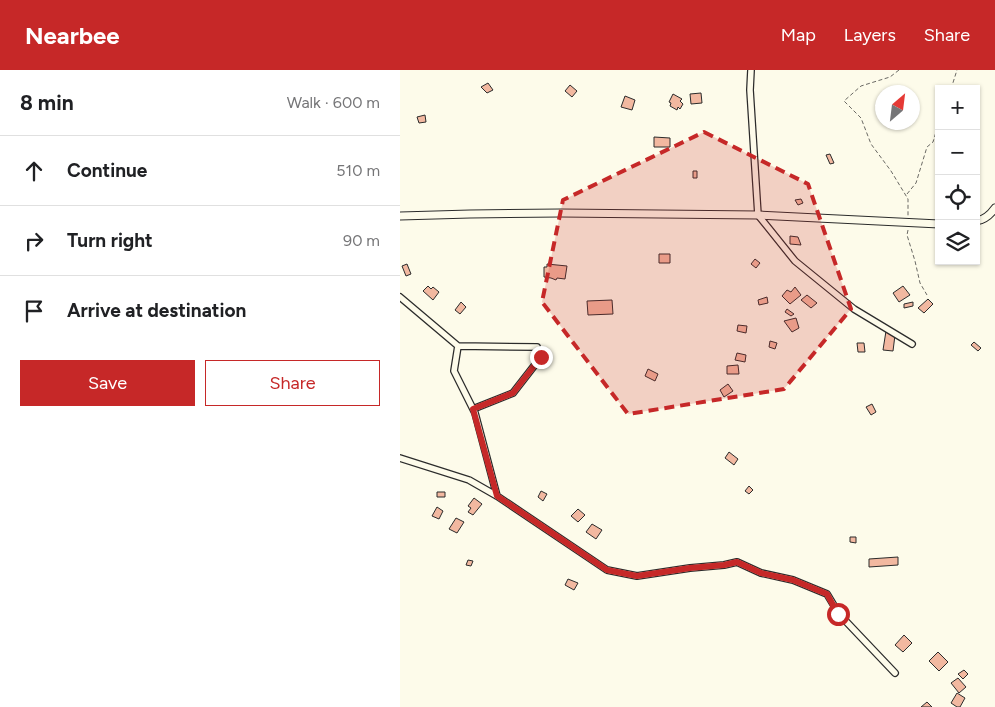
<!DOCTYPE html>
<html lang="en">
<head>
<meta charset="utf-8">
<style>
  body { margin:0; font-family:Figtree,sans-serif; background:#f6f6f6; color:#202124 }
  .controls { position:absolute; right:15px; top:15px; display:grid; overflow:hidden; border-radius:0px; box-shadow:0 1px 4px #0004 }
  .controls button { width:45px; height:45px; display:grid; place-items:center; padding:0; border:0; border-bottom:1px solid #e0e0e0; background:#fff; color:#202124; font:25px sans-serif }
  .compass { position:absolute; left:475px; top:15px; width:45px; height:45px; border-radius:50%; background:#fff; box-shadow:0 1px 4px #0004; rotate:28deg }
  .stop { position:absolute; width:15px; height:15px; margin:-11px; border:4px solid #c62828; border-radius:50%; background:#fff }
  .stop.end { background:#c62828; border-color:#fff; box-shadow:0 1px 5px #0008 }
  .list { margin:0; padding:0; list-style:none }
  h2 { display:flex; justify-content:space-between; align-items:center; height:65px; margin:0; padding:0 20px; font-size:21px }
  h2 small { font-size:16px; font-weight:400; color:#757577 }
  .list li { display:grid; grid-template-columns:32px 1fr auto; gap:15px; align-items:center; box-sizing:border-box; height:70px; padding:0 20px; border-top:1px solid #e0e0e0 }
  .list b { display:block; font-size:19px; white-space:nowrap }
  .list em { font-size:16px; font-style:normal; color:#757577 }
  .actions { display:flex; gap:10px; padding:15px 20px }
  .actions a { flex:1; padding:11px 0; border:1px solid #c62828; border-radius:0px; text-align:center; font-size:18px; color:#c62828 }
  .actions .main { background:#c62828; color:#fff }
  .icon { flex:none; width:28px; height:28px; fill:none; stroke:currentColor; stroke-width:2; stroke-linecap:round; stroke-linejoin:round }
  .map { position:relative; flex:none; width:595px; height:637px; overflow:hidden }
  header { display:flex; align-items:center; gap:30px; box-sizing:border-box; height:70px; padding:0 25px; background:#c62828; color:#fff }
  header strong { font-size:24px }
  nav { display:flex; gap:28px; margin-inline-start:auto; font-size:18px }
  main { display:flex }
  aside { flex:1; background:#fff }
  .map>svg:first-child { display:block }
  .building { fill:#f2b8a0; stroke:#2b2b2b }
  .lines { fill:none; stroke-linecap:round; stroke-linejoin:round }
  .minor-casing { stroke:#2b2b2b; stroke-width:8 }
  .tertiary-casing { stroke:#2b2b2b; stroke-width:9 }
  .path { stroke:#6a6964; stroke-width:1; stroke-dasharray:4 2.5; stroke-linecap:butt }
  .minor { stroke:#fdfbea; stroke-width:5.5 }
  .tertiary { stroke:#fdfbea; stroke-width:7 }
  .route { stroke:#c62828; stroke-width:6 }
  .marked { fill:#c62828; fill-opacity:0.2; stroke:#c62828; stroke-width:4; stroke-dasharray:10 6; stroke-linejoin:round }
</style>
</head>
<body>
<header>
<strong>Nearbee</strong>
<nav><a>Map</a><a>Layers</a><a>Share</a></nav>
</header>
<main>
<aside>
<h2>8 min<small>Walk · 600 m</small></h2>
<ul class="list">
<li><svg class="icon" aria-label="ahead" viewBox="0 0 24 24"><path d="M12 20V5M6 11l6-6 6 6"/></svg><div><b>Continue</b></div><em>510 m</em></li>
<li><svg class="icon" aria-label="right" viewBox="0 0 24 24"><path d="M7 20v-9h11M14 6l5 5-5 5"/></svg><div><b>Turn right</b></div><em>90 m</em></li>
<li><svg class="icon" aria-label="arrive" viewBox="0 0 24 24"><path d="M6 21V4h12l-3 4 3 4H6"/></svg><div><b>Arrive at destination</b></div></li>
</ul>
<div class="actions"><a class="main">Save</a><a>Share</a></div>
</aside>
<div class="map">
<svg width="595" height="637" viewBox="0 0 595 637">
  <rect width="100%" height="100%" fill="#fdfbea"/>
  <!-- building -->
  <path class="building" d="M88,13L93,20L87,23L81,17Z
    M170,15L177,21L172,27L165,21Z
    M301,23L302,33L291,34L290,24Z
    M273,24L282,29L280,31L283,34L280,39L278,37L277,40L270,36L271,33L269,32Z
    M225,26L235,30L232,40L221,37Z
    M25,45L26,52L19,53L17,47Z
    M254,67L270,68V77H254Z
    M430,84L434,93L430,94L426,85Z
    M293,101H297V108H293Z
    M401,129L403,133L398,135L395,130Z
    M390,166L398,167L401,175L390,174Z
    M259,184H270V193H259Z
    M355,189L360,193L356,198L351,194Z
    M7,194L11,204L6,206L2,196Z
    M147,194L167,196L165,209L157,208L156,210L151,208L144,207V197H147Z
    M28,216L31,219L33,217L39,222L33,230L23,221Z
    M503,216L510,225L499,232L493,223Z
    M395,217L401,225L390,234L382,226L387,220L391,222Z
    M407,225L417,233L411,238L401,230Z
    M367,227L368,233L359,235L358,230Z
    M528,229L533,234L524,243L518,238Z
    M212,230L213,244L188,245L187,231Z
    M61,232L66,237L60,244L55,240Z
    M513,232V236L504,238V234Z
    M387,239L394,244L391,246L385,242Z
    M396,248L399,258L392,262L384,251Z
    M338,255L347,256L346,263L337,261Z
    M486,261L495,265L493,281L483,280Z
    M370,271L377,273L375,279L369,277Z
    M574,272L581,278L578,281L571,275Z
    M457,273H464L465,282H458Z
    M337,283L346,285L345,292L335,290Z
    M338,295L339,304H327V296Z
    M248,299L258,304L255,311L245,306Z
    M328,314L333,321L324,327L320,320Z
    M472,334L476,342L471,345L466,337Z
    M329,382L338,389L334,395L325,388Z
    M349,416L353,420L349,424L345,421Z
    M141,421L147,424L143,431L138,427Z
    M37,422H45V427H37Z
    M74,428L82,434L73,445L68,442L71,438L68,436Z
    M37,437L43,441L39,449L32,446Z
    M178,439L185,445L178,452L171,446Z
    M56,448L64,452L57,463L49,459Z
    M192,454L202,460L196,469L186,462Z
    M450,467H456V473L450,472Z
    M498,487V495L469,497V489Z
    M68,490L73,491L71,496L66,495Z
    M168,509L178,513L174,520L165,515Z
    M504,565L512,573L503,582L495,575Z
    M538,582L548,592L539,601L529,591Z
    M564,600L568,604L563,609L558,604Z
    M558,608L566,617L559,623L551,613Z
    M557,623L565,628L560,637H557L551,633Z
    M527,632L532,637H521Z"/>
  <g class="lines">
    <!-- minor casing -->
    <g class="minor-casing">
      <path id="minor" d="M351,0L350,20L358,145L395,191L454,239L512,274
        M0,227L58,276L137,277
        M58,276L54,301L75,343L97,426
        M73,339L113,323L141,287
        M0,388L69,410L97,426L207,500L237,506L290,498L324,495L337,492L361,503L393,510L427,524L439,544L495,603"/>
    </g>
    <!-- tertiary casing -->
    <g class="tertiary-casing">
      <path id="tertiary" d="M0,146L70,144L161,143L358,145L539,154
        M576,151C585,150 590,145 595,138"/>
    </g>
    <!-- path -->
    <path class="path" d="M499,0L490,7L461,16L444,31L461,48L471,74L491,101L508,129V146
      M551,19L557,0
      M507,124L516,113L527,77L533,72L539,52
      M508,160L507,165L515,191L520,213L527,225"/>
    <!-- minor -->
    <use href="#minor" class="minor"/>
    <!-- tertiary -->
    <use href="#tertiary" class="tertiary"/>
  </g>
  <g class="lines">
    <!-- route -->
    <path class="route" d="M141,287L113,323L73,339L97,426L207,500L237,506L290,498L324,495L337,492L361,503L393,510L427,524L438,544"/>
  </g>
  <!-- marked area -->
  <path class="marked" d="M304,62L408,114L451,239L384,319L228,344L142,232L163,130Z"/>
</svg>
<div class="controls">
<button>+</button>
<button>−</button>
<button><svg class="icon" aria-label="locate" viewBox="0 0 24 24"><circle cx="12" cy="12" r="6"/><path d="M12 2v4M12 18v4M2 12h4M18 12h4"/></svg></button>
<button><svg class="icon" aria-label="layers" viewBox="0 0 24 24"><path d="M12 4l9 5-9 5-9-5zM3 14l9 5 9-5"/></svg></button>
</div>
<svg class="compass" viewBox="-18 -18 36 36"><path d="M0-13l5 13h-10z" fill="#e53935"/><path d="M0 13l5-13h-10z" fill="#757577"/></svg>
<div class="stop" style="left:438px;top:544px"></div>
<div class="stop end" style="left:141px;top:287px"></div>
</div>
</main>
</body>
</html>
